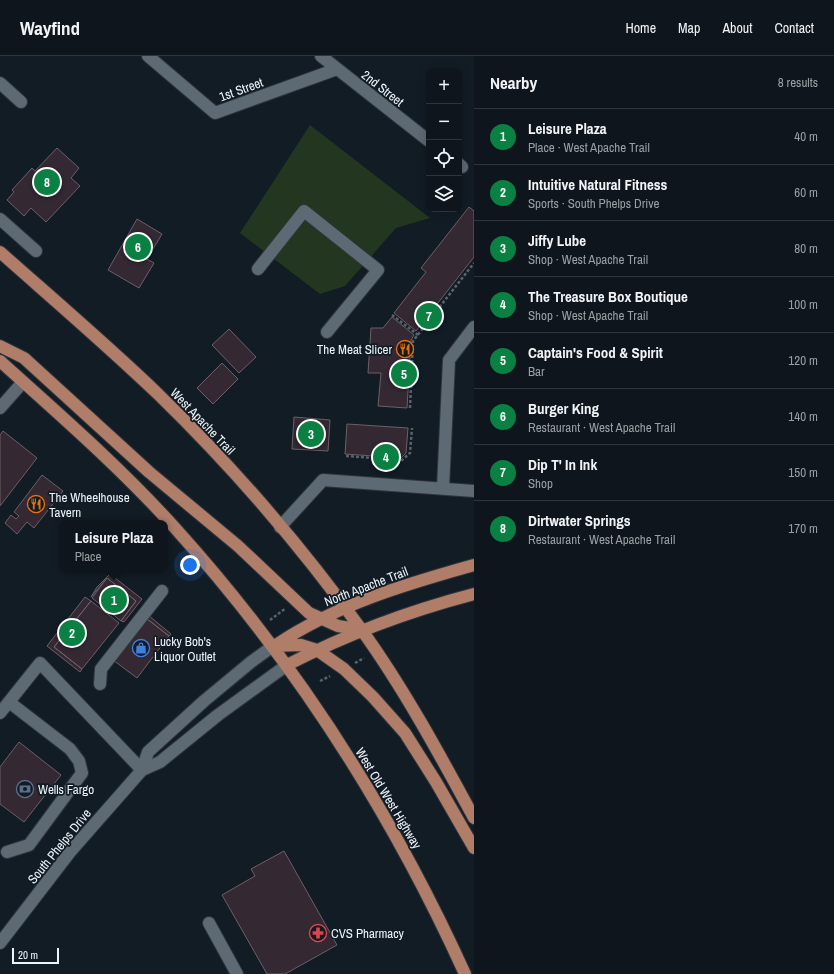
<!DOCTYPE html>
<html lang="en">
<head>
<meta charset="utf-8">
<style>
  body { margin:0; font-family:"Archivo Narrow",sans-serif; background:#1c2229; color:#f1f3f6 }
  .controls { position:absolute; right:12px; top:12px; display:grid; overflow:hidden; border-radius:8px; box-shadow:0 2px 10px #0003 }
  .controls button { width:36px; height:36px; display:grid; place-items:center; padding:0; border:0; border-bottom:1px solid #2e343b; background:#0e151c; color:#f1f3f6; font:20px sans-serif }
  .scale { position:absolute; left:12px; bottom:10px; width:47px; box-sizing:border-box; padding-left:4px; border:2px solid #ecf3f9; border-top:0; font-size:11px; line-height:14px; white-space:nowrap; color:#ecf3f9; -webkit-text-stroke:3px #121c25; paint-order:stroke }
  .you { position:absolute; left:190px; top:509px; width:14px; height:14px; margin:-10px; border:3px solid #fff; border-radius:50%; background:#1a73e8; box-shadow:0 0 0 6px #1a73e833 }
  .badge { display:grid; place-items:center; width:26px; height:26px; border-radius:50%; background:#0b8043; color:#fff; font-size:13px; font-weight:700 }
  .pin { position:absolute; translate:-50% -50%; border:2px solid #fff; box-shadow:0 1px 4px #0006 }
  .popup { position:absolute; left:60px; top:464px; width:108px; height:52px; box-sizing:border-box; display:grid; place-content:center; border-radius:8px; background:#0e151c; filter:drop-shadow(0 1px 3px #0005); font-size:13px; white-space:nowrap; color:#9b9fa3 }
  .popup b { font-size:15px; color:#f1f3f6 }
  .popup::after { content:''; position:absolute; left:50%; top:100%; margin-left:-8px; border:8px solid transparent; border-top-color:#0e151c }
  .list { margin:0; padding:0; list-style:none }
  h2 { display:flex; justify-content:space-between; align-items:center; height:52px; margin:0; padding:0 16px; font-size:17px }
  h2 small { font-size:13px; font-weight:400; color:#9b9fa3 }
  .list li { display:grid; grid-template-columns:26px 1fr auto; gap:12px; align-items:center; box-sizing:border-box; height:56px; padding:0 16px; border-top:1px solid #2e343b }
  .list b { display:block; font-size:15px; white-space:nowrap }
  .list p { margin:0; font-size:13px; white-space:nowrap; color:#9b9fa3 }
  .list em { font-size:13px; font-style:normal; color:#9b9fa3 }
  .icon { flex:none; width:22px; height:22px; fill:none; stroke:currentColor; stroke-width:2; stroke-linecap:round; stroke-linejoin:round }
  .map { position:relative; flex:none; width:474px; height:918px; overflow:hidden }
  header { display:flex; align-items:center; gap:24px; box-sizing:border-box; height:56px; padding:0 20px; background:#0e151c; border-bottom:1px solid #2e343b }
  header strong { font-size:19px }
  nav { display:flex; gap:22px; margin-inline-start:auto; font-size:14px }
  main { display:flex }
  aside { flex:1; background:#0e151c }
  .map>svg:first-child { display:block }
  .grass { fill:#233620 }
  .building { fill:#342932; stroke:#6c5f69 }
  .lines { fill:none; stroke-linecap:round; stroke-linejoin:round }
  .minor-casing { stroke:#30353d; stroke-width:14 }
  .major-casing { stroke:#30353d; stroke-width:14 }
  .path { stroke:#59626a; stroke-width:2.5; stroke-dasharray:3 2; stroke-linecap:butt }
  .minor { stroke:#5d6973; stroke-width:12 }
  .major { stroke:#af7d68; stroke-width:12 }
  .labels { text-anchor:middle; stroke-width:3.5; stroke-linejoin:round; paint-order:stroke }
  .street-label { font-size:13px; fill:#ecf3f9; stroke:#121c25 }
  .poi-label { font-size:13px; fill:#ecf3f9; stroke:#121c25; text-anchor:start }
</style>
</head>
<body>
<header>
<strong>Wayfind</strong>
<nav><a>Home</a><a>Map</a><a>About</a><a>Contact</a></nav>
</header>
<main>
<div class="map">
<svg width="474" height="918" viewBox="0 0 474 918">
  <rect width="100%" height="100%" fill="#121c25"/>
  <!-- grass -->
  <path class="grass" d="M310,69L430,162L396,172L345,230L320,238L240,177Z"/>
  <!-- building -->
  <path class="building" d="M57,92L79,112L71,122L80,130L46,166L31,152L24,160L7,144L14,136L12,134L32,112L35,115Z
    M469,151L474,155V201L416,275L394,257L426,216L421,212Z
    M137,163L162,178L147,203L154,207L139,232L108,214Z
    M392,261L414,279L411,284L407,352L378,350L381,317H368L371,272H383Z
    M229,273L256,301L239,317L212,289Z
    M222,307L238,323L213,348L197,332Z
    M294,361L330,364L328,395L292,393Z
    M347,368L408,372L406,397L401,402L345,398Z
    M3,375L37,402L0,450V379Z
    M42,419L63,435L34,472L27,466L17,478L5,467L11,459L16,463L19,460L14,456Z
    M110,518L142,543L124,566L121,565L136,545L107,522L91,541L97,531Z
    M107,522L136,545L121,565L92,542Z
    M85,541L91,545L54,591L82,613L80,616L47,590Z
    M91,545L119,567L82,613L54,591Z
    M148,559L171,578L169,580L146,562Z
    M146,562L169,580L137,622L113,604Z
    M19,686L61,719L24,766L0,748V711Z
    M284,795L337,889L285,918H267L222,839L255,820L251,813Z"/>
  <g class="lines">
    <!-- minor casing -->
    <g class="minor-casing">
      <path id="minor" d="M148,0L215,57L337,13
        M321,0L429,85
        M0,27L21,46
        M459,108L462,111
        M0,163L36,195
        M258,213L304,155L378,214L327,276
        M0,352L23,326
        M443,432L449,304L474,271
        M280,471L323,424L474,435
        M100,628L101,613L162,535
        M0,657L40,607L142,714
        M142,714L160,706L218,659L287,609
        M7,796L29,789L82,717L79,705L70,693L9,646
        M209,867L237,918
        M0,887L70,796L142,714L148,696L204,645L251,606L273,590"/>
    </g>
    <!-- major casing -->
    <g class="major-casing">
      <path id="major" d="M0,196C53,243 107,289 158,338C232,410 301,490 361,573C403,631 440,699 474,762
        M0,290L24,302L149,416L238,490L309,557L338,570L362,574
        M0,305C60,359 121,412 175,472C295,605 391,755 465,918
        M276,589C335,549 406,528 474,509
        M273,590L301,589L317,594L344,613L373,641L405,677L436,726L474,792
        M287,609C347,578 409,555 474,538"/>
    </g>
    <!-- path -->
    <path class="path" d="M392,259L418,279
      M410,352L413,285L474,207
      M346,400L402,404L410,397L412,372
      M270,564L286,552
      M355,607L364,602
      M320,625L330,620"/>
    <!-- minor -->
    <use href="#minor" class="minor"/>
    <!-- major -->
    <use href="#major" class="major"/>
  </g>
  <!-- icons -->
  <defs>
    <g id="restaurant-ring" transform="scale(0.9)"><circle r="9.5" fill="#121c25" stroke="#e8710a" stroke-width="1.5"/><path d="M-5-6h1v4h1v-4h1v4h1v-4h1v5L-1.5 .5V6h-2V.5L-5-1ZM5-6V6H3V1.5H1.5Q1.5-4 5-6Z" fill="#e8710a"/></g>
    <g id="shop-ring" transform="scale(0.9)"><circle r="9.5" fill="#121c25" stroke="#3f7fe0" stroke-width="1.5"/><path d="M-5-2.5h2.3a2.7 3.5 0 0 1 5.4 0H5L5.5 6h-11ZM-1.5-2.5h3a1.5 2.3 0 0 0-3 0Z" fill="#3f7fe0"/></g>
    <g id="bank-ring" transform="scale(0.9)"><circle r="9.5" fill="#121c25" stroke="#5c6f8a" stroke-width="1.5"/><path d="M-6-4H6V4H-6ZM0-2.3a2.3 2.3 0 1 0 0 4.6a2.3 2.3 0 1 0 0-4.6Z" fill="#5c6f8a"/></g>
    <g id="pharmacy-ring" transform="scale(0.9)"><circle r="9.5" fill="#121c25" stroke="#e0444e" stroke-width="1.5"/><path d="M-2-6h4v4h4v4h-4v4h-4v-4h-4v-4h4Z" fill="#e0444e"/></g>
  </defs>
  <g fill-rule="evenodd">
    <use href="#restaurant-ring" x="405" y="293"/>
    <use href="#restaurant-ring" x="36" y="448"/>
    <use href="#shop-ring" x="141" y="592"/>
    <use href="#bank-ring" x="25" y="733"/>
    <use href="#pharmacy-ring" x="318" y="877"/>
  </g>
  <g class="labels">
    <!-- street labels -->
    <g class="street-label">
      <text transform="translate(383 32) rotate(38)" y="5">2nd Street</text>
      <text transform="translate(241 33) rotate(-20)" y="5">1st Street</text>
      <text transform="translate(203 365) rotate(46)" y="5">West Apache Trail</text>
      <text transform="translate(366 530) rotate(-21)" y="5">North Apache Trail</text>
      <text transform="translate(389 742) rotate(59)" y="5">West Old West Highway</text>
      <text transform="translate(59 790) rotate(-51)" y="5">South Phelps Drive</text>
    </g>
    <!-- poi labels -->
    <g class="poi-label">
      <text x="392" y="298" text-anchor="end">The Meat Slicer</text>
      <text x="49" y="446">The Wheelhouse<tspan x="49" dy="15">Tavern</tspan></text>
      <text x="154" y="590">Lucky Bob's<tspan x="154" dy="15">Liquor Outlet</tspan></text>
      <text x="38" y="738">Wells Fargo</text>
      <text x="331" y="882">CVS Pharmacy</text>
    </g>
  </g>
</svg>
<div class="controls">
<button>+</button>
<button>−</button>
<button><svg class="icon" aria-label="locate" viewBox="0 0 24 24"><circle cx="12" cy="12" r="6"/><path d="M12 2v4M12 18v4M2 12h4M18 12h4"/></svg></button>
<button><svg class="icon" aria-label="layers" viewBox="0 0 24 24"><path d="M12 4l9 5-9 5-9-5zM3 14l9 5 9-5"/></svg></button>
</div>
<div class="scale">20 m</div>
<div class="you"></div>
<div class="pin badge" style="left:114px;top:544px">1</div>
<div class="popup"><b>Leisure Plaza</b>Place</div>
<div class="pin badge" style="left:72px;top:577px">2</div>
<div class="pin badge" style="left:311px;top:378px">3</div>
<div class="pin badge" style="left:386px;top:401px">4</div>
<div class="pin badge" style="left:404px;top:318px">5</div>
<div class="pin badge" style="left:138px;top:191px">6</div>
<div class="pin badge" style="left:429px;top:260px">7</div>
<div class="pin badge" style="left:47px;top:126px">8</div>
</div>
<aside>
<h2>Nearby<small>8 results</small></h2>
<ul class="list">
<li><span class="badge">1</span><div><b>Leisure Plaza</b><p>Place · West Apache Trail</p></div><em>40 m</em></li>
<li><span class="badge">2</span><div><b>Intuitive Natural Fitness</b><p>Sports · South Phelps Drive</p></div><em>60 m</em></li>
<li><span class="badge">3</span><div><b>Jiffy Lube</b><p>Shop · West Apache Trail</p></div><em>80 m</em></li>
<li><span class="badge">4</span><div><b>The Treasure Box Boutique</b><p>Shop · West Apache Trail</p></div><em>100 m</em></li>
<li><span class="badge">5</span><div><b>Captain's Food &amp; Spirit</b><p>Bar</p></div><em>120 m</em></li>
<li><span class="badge">6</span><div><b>Burger King</b><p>Restaurant · West Apache Trail</p></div><em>140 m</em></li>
<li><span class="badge">7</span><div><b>Dip T' In Ink</b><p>Shop</p></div><em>150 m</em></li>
<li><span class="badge">8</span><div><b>Dirtwater Springs</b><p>Restaurant · West Apache Trail</p></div><em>170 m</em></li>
</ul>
</aside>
</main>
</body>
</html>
